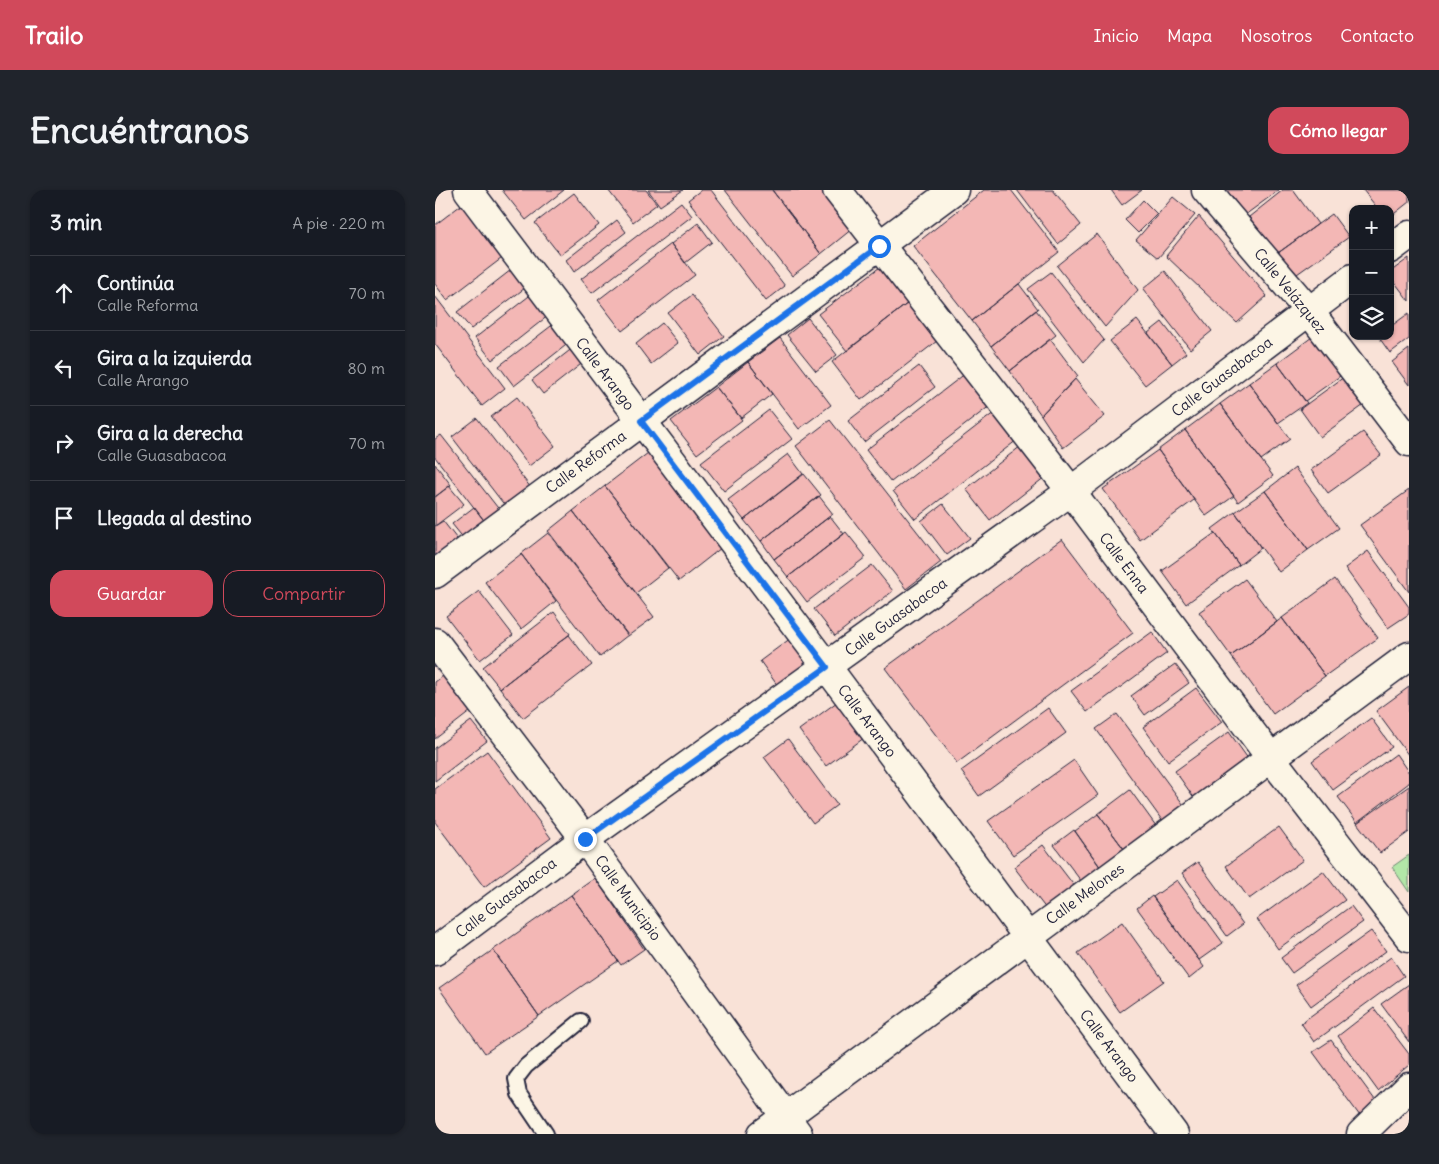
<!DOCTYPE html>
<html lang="es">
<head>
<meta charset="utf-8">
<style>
  body { margin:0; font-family:Delius,sans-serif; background:#20242c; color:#f1f3f6 }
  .controls { position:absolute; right:15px; top:15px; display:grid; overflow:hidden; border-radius:10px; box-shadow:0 1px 4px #0004 }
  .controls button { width:45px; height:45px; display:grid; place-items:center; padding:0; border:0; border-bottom:1px solid #363941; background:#171b24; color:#f1f3f6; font:25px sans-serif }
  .stop { position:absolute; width:15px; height:15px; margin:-11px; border:4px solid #1a73e8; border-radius:50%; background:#fff }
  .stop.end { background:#1a73e8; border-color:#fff; box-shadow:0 1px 5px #0008 }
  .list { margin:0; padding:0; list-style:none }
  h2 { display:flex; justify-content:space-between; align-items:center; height:65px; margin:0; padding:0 20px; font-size:21px }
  h2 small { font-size:16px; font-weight:400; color:#9ea1a6 }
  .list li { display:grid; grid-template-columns:32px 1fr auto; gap:15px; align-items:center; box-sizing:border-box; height:75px; padding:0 20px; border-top:1px solid #363941 }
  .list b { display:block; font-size:19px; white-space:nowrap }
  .list p { margin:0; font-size:16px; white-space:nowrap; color:#9ea1a6 }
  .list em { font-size:16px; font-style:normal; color:#9ea1a6 }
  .actions { display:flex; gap:10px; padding:15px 20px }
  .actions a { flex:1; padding:11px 0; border:1px solid #d1495b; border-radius:15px; text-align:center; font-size:18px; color:#d1495b }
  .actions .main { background:#d1495b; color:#fff }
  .icon { flex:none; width:28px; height:28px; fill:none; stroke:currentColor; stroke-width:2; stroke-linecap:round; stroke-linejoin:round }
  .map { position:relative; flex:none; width:974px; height:944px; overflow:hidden; border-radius:15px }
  header { display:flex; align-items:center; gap:30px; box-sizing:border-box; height:70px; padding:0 25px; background:#d1495b; color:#fff }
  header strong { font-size:24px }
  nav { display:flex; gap:28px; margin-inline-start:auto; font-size:18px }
  .intro { display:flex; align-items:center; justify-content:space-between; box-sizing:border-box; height:120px; padding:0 30px }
  h1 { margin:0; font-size:35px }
  .button { padding:12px 22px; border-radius:15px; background:#d1495b; color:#fff; font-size:18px; font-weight:700 }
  main { display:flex; gap:30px; padding:0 30px }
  aside { flex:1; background:#171b24; border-radius:15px; box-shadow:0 1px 4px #0004 }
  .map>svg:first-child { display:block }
  .green { fill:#b3e7a8; stroke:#6a8472 }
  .building { fill:#f3b7b5; stroke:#22223b }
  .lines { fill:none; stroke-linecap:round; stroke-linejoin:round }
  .lane-casing { stroke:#22223b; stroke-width:18 }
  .street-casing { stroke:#22223b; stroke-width:31 }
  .secondary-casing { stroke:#22223b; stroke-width:31 }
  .lane { stroke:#fcf5e5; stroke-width:14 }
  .street { stroke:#fcf5e5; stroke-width:28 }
  .secondary { stroke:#fcf5e5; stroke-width:28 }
  .route { stroke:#1a73e8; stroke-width:6 }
  .labels { text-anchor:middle; stroke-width:4.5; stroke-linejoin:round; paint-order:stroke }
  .street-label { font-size:15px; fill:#22223b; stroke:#fcf5e5 }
</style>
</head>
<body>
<header>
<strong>Trailo</strong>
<nav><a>Inicio</a><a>Mapa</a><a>Nosotros</a><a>Contacto</a></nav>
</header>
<div class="intro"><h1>Encuéntranos</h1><a class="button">Cómo llegar</a></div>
<main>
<aside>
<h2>3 min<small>A pie · 220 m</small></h2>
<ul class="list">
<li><svg class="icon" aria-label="ahead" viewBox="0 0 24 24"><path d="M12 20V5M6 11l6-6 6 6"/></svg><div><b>Continúa</b><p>Calle Reforma</p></div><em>70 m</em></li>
<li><svg class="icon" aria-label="left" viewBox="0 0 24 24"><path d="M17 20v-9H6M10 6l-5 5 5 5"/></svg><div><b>Gira a la izquierda</b><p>Calle Arango</p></div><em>80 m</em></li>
<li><svg class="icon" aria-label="right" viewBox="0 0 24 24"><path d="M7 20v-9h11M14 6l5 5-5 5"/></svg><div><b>Gira a la derecha</b><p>Calle Guasabacoa</p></div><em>70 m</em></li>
<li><svg class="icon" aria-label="arrive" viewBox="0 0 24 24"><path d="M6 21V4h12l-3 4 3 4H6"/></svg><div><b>Llegada al destino</b></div></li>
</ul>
<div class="actions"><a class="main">Guardar</a><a>Compartir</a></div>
</aside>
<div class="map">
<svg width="974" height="944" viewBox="0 0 974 944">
  <rect width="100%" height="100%" fill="#f9e2d7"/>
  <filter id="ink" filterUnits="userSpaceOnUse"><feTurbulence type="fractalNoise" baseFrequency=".02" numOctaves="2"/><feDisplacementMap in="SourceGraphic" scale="10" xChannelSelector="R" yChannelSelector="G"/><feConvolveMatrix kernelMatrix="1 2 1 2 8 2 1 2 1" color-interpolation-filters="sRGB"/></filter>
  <g filter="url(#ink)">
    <!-- green -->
    <path class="green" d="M974,665V702L957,677Z"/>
    <!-- building -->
    <path class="building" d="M67,0H129L91,30Z
      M173,0H211L222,14L198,32Z
      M213,0H248L225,16Z
      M266,0H276L350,96L331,111L253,10Z
      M290,0H337L386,64L357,86Z
      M337,0H387L417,39L386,64Z
      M549,0H576L624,62L537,131L478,56Z
      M582,0H618L646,35L623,54Z
      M676,0H707L687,15Z
      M792,0H844L810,25Z
      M848,0H858L883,34L843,63L814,27Z
      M928,0H974V12L955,27V19H943Z
      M139,3L164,35L125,65L100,33Z
      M738,7L760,25L723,68L701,50Z
      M708,10L722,24L703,43L690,30Z
      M30,12L71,65L12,110L0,94V35Z
      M246,12L257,26L157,103L146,89Z
      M897,24L914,47L862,84L843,63Z
      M764,26L832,106L802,133L731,66Z
      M182,30L191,42L139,82L131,70Z
      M263,33L277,52L250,73L236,54Z
      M662,44L703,100L670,137L622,76Z
      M236,54L260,85L187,141L163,110Z
      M974,68V111L955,86V82Z
      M445,77L473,113L412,161L383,124Z
      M76,80L90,98L36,139L22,122Z
      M730,81L777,141L755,159L708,99Z
      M616,82L669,150L649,172L593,99Z
      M584,94L603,119L556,156L537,131Z
      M98,103L114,125L57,170L40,148Z
      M257,105L289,146L265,165L233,123Z
      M0,106L70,198L47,216L0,154Z
      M473,113L502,151L426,210L397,172Z
      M601,120L621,145L575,181L556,156Z
      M974,123V149L955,163L943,146H955V137Z
      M373,128L402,165L381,181L352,145Z
      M702,130L737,174L710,195L675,151Z
      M727,132L751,163L737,174L713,143Z
      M120,133L135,152L79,196L64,176Z
      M227,133L243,153L216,174L201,154Z
      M877,147L905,186L870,211L842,173Z
      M345,148L396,215L364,239L313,172Z
      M615,149L643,186L606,225L575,181Z
      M139,157L150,171L108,204L97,190Z
      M974,159V195L957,172Z
      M313,172L337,204L306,228L281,197Z
      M842,173L872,213L843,233L814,193Z
      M484,176L500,197L429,252L413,231Z
      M531,183L556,215L456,292L431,260Z
      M909,187L929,215L885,247L865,219Z
      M640,189L670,226L628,258L606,225Z
      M814,193L855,249L826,270L785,214Z
      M281,197L307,230L262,264L236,231Z
      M82,207L120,256L94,276L56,227Z
      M785,214L838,286L803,312L750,240Z
      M334,220L357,249L289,301L266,272Z
      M560,222L582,250L480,329L458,301Z
      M42,228L96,298L71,317L17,247Z
      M395,230L506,372L471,399L361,256Z
      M750,240L799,306L771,326L723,260Z
      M928,242L946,265L893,303L876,280Z
      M6,245L66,322L51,333L0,267V249Z
      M586,256L610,287L555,330L531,299Z
      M723,260L759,310L705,350L668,299Z
      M213,263L286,358L244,391L170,296Z
      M353,264L368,284L309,330L293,310Z
      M0,274L16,295L0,307Z
      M860,278L904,338L873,360L830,301Z
      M369,284L386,305L326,351L309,330Z
      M14,296L29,314L0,336V307Z
      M170,296L233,378L201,403L138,321Z
      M974,300V402L925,335Z
      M830,301L873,360L844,382L800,322Z
      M384,306L398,324L339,369L326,351Z
      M508,314L535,348L512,365L486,331Z
      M39,317L51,333L30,350L17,334Z
      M138,321L219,427L193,446L113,341Z
      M800,322L826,358L804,375L777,339Z
      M395,326L409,344L353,387L339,369Z
      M8,331L25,353L0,372V336Z
      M411,342L431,367L372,412L353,387Z
      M113,343L193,445L165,467L86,364Z
      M780,343L804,375L751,414L727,381Z
      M627,349L698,443L522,573L450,478Z
      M933,361L974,417V424L953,438L910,378Z
      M86,364L121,411L86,439L50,392Z
      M437,375L458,401L400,446L379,419Z
      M810,389L842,432L796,466L764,422Z
      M900,389L943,448L890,486L847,428Z
      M44,401L78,445L45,470L11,426Z
      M119,422L135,444L65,498L48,477Z
      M847,428L890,486L838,524L796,466Z
      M717,442L732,463L652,522L636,501Z
      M134,445L157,475L88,528L65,498Z
      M356,448L377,475L345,499L325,471Z
      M740,474L754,493L710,525L696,506Z
      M8,486L36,521L0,549V492Z
      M974,497V566L941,521Z
      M761,498L787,532L733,571L708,537Z
      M406,509L433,545L391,576L364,540Z
      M613,518L631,543L544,606L526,581Z
      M682,524L751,618L729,633L661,539Z
      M936,528L957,557L898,600L877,571Z
      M36,531L52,551L0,591V558Z
      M794,542L814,570L760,609L740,581Z
      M353,549L402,615L378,633L329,567Z
      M52,561L116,648L49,697L0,632V599Z
      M961,564L974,583V593L922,632L903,607Z
      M639,570L663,605L578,665L553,631Z
      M974,596V642L945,663L922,633Z
      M695,600L724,640L692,663L663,624Z
      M663,624L692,663L668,681L640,641Z
      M844,637L868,670L814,709L791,676Z
      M639,640L668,681L649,695L619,655Z
      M608,655L644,702L615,724L579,677Z
      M763,672L808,734L792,746L747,683Z
      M888,681L910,710L843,759L822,729Z
      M160,688L209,759L186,775L136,705Z
      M742,690L788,753L764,770L718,707Z
      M136,705L183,771L104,826L58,760Z
      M717,706L769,777L754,789L702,718Z
      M916,716L928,732L857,783L846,768Z
      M687,732L729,791L685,822L643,763Z
      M936,741L951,761L876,816L861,795Z
      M58,760L104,826L50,863L4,798Z
      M956,767L969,786L879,852L866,833Z
      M974,794V852L946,814Z
      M939,818L974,864V875L943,901L903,846Z
      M896,850L943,914L925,926L878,862Z"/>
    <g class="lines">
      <!-- lane casing -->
      <g class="lane-casing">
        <path id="lane" d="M111,944L84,904L81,889L91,876L146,831"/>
      </g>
      <!-- street casing -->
      <g class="street-casing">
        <path id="street" d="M33,0L392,477L739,944
          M402,0L636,301L836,568L974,747
          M771,0L874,121L974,252
          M955,59L974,45
          M0,452L150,649L363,944
          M0,761L150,649L636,301L918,88
          M327,944L974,466
          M926,944L974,897"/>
      </g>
      <!-- secondary casing -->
      <g class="secondary-casing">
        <path id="secondary" d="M0,384L519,0"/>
      </g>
      <!-- lane -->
      <use href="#lane" class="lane"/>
      <!-- street -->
      <use href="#street" class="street"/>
      <!-- secondary -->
      <use href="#secondary" class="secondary"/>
    </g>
  </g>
  <g class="lines" filter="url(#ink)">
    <!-- route -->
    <path class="route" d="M150,649L392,477L206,231L444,56"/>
  </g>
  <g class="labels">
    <!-- street labels -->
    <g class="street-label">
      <text transform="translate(855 101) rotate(51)" y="5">Calle Velázquez</text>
      <text transform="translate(170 184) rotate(53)" y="5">Calle Arango</text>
      <text transform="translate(787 187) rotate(-37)" y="5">Calle Guasabacoa</text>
      <text transform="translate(151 272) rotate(-36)" y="5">Calle Reforma</text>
      <text transform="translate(689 373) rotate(53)" y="5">Calle Enna</text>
      <text transform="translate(461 427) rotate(-36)" y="5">Calle Guasabacoa</text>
      <text transform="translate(432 531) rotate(53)" y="5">Calle Arango</text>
      <text transform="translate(650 704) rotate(-36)" y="5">Calle Melones</text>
      <text transform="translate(71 708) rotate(-37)" y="5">Calle Guasabacoa</text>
      <text transform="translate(193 708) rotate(54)" y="5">Calle Municipio</text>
      <text transform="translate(674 856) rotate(53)" y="5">Calle Arango</text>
    </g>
  </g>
</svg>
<div class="controls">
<button>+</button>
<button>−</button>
<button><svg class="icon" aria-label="layers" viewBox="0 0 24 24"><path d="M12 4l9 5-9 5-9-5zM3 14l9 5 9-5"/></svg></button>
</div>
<div class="stop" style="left:444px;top:56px"></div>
<div class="stop end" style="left:150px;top:649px"></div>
</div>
</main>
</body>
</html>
